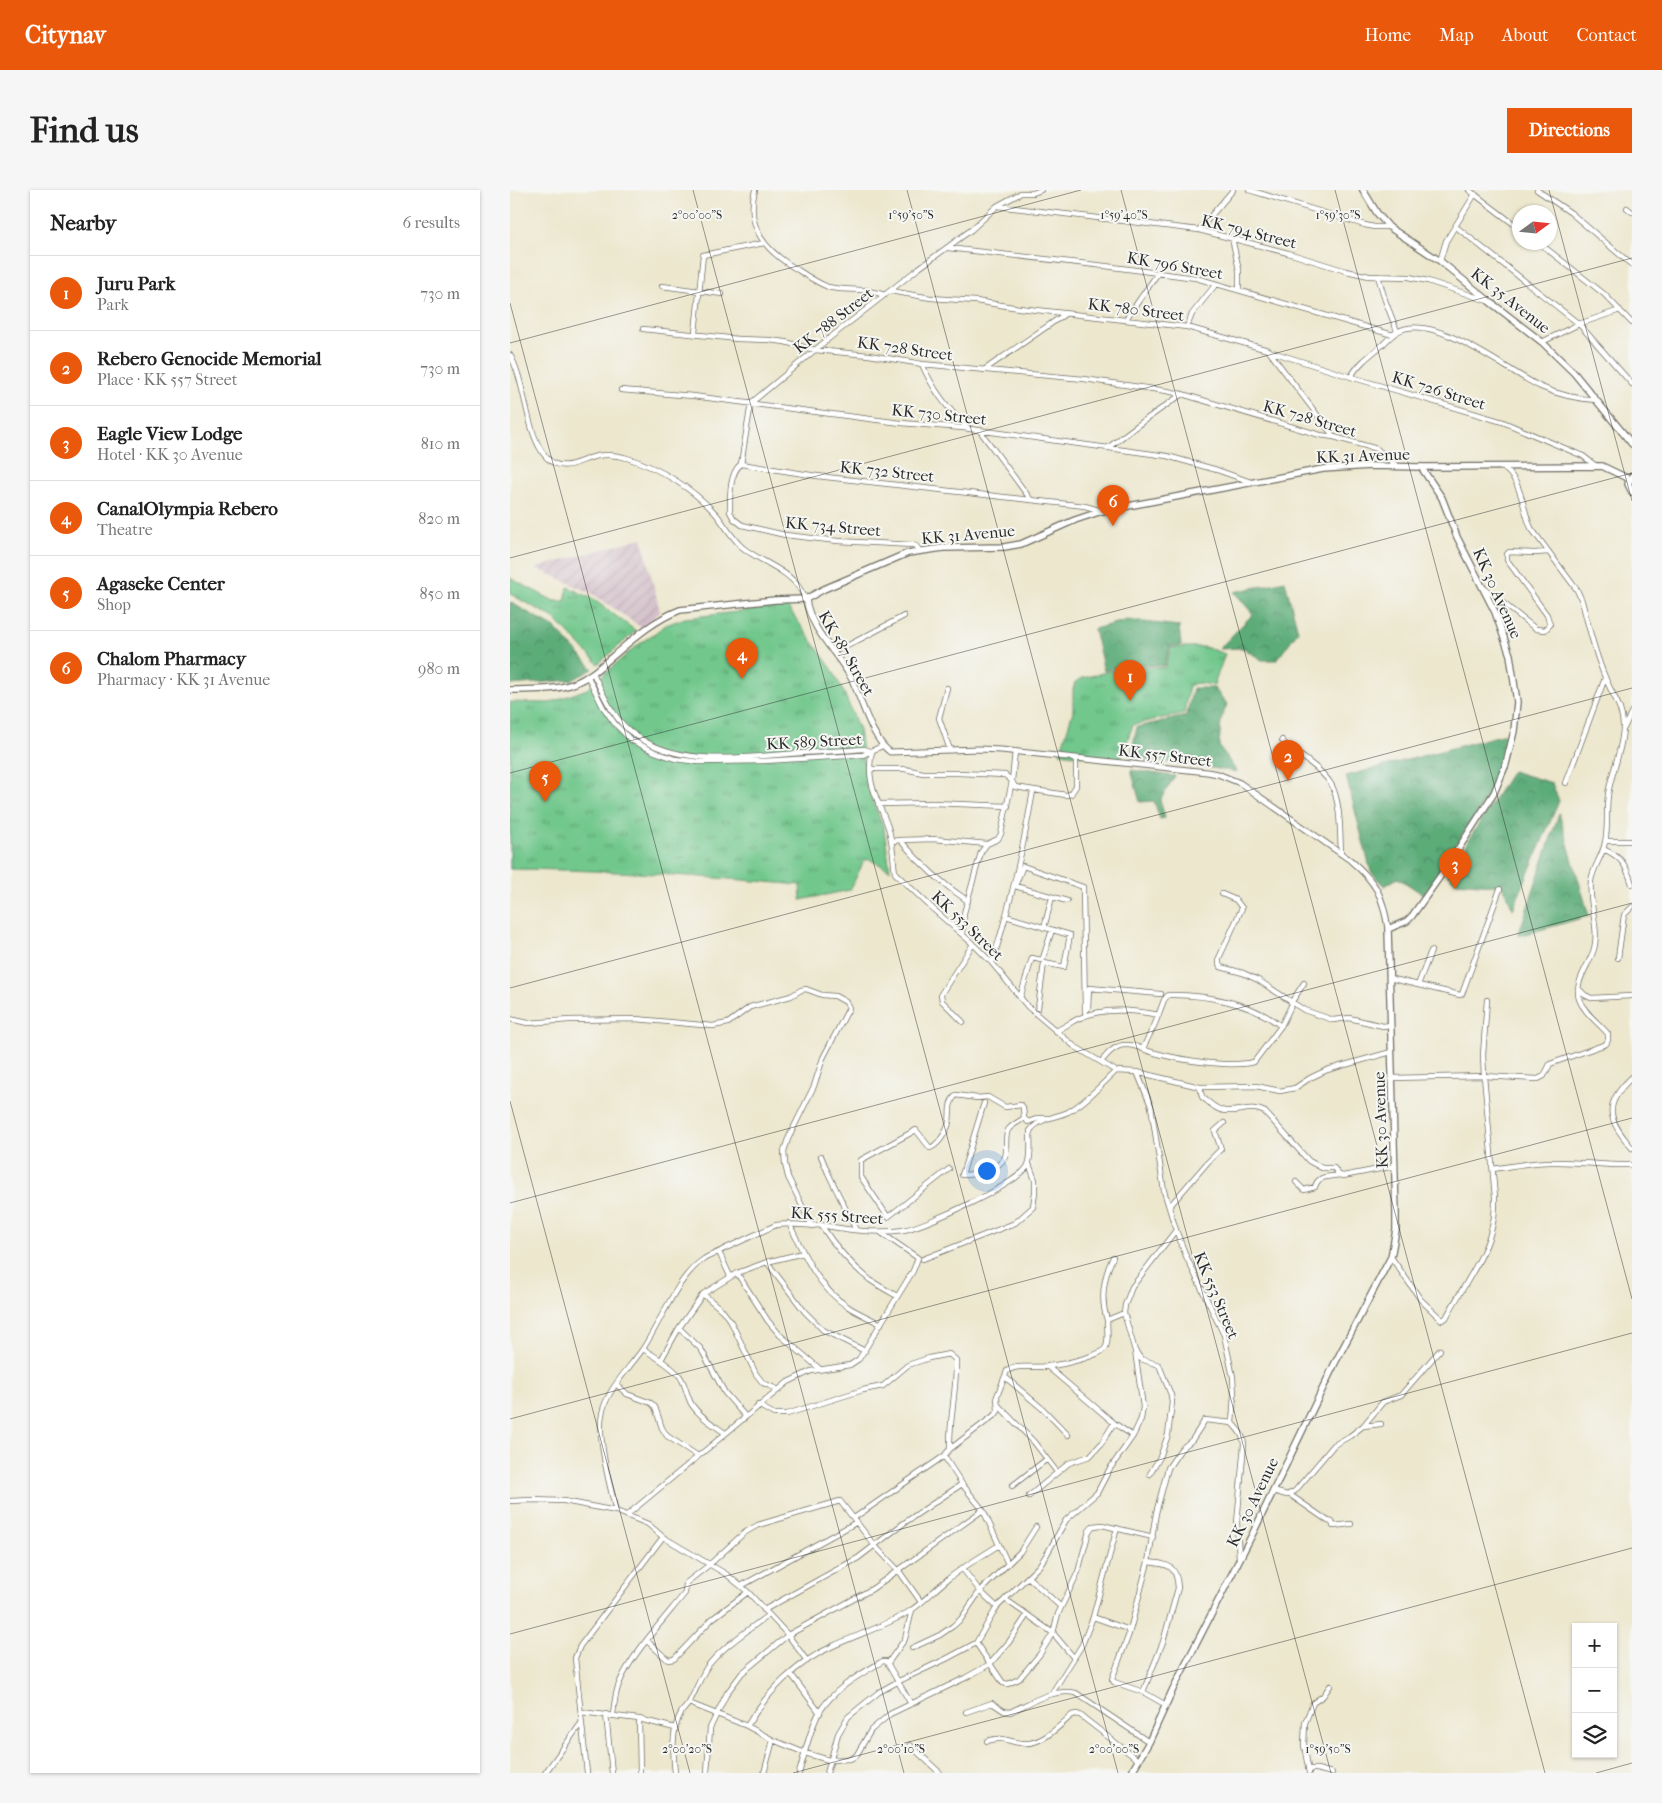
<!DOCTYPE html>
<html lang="en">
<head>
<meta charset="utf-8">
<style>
  body { margin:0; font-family:"IM FELL French Canon",serif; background:#f6f6f6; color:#222 }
  .controls { position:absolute; right:15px; bottom:15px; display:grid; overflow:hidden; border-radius:0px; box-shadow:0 1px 4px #0004 }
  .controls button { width:45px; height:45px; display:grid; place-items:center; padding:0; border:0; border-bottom:1px solid #e0e0e0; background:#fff; color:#222; font:25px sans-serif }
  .compass { position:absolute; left:1002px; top:15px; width:45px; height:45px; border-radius:50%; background:#fff; box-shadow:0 1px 4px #0004; rotate:75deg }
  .you { position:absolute; left:476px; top:980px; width:18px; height:18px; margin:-12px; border:4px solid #fff; border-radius:50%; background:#1a73e8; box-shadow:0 0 0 8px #1a73e833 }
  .badge { display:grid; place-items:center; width:32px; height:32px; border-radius:50%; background:#ea580c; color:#fff; font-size:16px; font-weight:700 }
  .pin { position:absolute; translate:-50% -41px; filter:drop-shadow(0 1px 2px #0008) }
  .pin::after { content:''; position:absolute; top:26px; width:18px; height:15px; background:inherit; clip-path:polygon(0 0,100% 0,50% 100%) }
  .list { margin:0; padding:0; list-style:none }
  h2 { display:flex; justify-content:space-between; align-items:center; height:65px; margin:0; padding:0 20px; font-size:21px }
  h2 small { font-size:16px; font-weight:400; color:#767676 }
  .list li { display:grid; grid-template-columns:32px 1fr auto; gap:15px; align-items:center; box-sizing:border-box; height:75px; padding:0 20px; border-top:1px solid #e0e0e0 }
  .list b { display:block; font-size:19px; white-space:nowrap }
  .list p { margin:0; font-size:16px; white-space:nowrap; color:#767676 }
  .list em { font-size:16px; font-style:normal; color:#767676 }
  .icon { flex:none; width:28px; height:28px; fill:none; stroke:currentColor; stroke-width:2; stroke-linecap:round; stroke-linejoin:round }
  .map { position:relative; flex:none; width:1122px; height:1583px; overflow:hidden; border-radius:0px }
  header { display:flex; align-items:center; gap:30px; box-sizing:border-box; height:70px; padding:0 25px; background:#ea580c; color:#fff }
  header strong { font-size:24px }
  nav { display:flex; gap:28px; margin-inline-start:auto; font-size:18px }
  .intro { display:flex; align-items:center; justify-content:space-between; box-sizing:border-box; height:120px; padding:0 30px }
  h1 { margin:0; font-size:35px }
  .button { padding:12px 22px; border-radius:0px; background:#ea580c; color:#fff; font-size:18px; font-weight:700 }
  main { display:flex; gap:30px; padding:0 30px }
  aside { flex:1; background:#fff; border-radius:0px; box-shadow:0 1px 4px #0004 }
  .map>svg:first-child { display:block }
  .industrial { fill:url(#industrial-furrows) }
  .forest { fill:url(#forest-crowns); stroke:#446c52 }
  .park { fill:url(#park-tufts); stroke:#4e795c }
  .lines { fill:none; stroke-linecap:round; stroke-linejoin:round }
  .minor-casing { stroke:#6f6d64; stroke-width:6 }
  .tertiary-casing { stroke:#6f6d64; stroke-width:7 }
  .secondary-casing { stroke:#6f6d64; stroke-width:8 }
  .minor { stroke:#fff; stroke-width:4.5 }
  .tertiary { stroke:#fff; stroke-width:5 }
  .secondary { stroke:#fff; stroke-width:5.5 }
  .ticks { fill:none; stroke:#2b2b2b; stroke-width:1; stroke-opacity:0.45 }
  .labels { text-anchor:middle; stroke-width:4; stroke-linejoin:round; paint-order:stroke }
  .street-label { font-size:16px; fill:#2b2b2b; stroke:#f6f6f2 }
  .ticks-label { font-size:12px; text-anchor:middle; fill:#2b2b2b; stroke:#f6f6f2; stroke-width:4; stroke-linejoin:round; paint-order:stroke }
</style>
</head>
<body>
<header>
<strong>Citynav</strong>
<nav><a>Home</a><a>Map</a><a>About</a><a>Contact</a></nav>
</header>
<div class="intro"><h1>Find us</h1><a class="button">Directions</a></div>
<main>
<aside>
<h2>Nearby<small>6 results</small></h2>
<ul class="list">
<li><span class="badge">1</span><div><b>Juru Park</b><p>Park</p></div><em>730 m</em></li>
<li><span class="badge">2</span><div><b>Rebero Genocide Memorial</b><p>Place · KK 557 Street</p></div><em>730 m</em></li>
<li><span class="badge">3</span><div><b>Eagle View Lodge</b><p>Hotel · KK 30 Avenue</p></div><em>810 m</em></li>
<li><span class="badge">4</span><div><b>CanalOlympia Rebero</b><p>Theatre</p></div><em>820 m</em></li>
<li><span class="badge">5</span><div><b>Agaseke Center</b><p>Shop</p></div><em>850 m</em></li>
<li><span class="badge">6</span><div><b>Chalom Pharmacy</b><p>Pharmacy · KK 31 Avenue</p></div><em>980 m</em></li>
</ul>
</aside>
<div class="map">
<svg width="1122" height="1583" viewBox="0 0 1122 1583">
  <defs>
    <pattern id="industrial-furrows" width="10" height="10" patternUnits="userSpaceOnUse" patternTransform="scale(1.25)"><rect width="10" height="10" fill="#d2bdc8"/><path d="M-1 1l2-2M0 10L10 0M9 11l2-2" fill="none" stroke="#b4a3ac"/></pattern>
    <pattern id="forest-crowns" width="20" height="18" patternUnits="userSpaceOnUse" patternTransform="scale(1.25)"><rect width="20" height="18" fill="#5cac78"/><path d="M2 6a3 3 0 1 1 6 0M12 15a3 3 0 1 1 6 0" fill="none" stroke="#4c8c63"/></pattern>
    <pattern id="park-tufts" width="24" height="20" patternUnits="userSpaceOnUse" patternTransform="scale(1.25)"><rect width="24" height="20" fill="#71c78c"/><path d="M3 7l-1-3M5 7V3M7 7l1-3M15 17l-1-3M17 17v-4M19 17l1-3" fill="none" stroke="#5da273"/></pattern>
  </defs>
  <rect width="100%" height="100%" fill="#f6f6f2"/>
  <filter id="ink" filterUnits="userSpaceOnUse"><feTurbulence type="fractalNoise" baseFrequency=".02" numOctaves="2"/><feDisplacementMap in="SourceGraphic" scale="10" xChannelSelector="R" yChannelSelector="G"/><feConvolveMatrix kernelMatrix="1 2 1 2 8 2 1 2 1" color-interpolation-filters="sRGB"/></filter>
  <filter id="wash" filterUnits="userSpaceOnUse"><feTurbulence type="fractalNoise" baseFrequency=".0096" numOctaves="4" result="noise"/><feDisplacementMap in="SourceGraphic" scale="20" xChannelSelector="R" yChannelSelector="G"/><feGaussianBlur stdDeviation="1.12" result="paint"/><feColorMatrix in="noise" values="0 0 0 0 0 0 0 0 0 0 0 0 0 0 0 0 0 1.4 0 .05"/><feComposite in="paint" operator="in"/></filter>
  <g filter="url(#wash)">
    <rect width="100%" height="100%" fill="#ece7cd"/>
    <!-- industrial -->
    <path class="industrial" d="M132,348L150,422L132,438L83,404L26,378Z"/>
    <!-- forest -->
    <path class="forest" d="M775,391L788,441L767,470H752L733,458L709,459L743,424L724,402Z
      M0,412L45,438L83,479L62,490L0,495Z
      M617,430L669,436L671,455L660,456L654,476L620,474L594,481L584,439Z
      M683,498H704L717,514L711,530L709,556L727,582L689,576L620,568L627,537L676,526Z
      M999,543L991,576L974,612L914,705L888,688L874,696L861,682L836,586Z
      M621,580L665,586L650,610L655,628L650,629L644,611L630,612Z
      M1002,581L1042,593L1049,611L1003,719L993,696L945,692L937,684Z
      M1049,623L1079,726L1008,746Z"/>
    <!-- park -->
    <path class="park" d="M0,388L44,411H55L58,397L83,409L126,441L88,474L44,428L0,404Z
      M277,416L322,479L335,505L349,540L357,597L374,639L380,680L359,669L354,671L340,700L291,710L290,695C193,686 97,680 0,679V512L39,513L77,499L125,457L156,435L175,428Z
      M661,457H695L715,464L704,495L686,493L679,496L674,523L623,535L610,571L550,563L563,521V500L565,492L573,488L620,476L655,478Z"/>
  </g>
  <g filter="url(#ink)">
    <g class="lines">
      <!-- minor casing -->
      <g class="minor-casing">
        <path id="minor" d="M245,0C235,39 257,62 288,80C297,86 308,93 318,97C329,100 341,99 353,100C360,101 368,103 375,105
          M739,0L855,35L864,37H879
          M959,0L1009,38
          M1027,0L1061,23L1122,75
          M487,16L689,40L778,63L836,81L859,86L899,87L918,91L978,111
          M1117,18L1122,22
          M945,36L1069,134L1122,194
          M689,40L723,0
          M722,48L729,80V100
          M1028,52L1094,104L1122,133
          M438,58L595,76L686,88L883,145
          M930,71L936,51L965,4
          M868,86L875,110L887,141
          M152,96L212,104
          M380,101L421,108L466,111L509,118L677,137L758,160L824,247
          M616,129L648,83
          M677,137L682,124L706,94
          M133,139L228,149L259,150L275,152L305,160L359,165L412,174L574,189L657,201L672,204L810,245L824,247L867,259L887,276
          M185,143L193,65L254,53
          M1032,152L1069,134L1110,120
          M759,161L841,187L993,232L1073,266L1086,276
          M0,165C16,192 16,247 37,268C53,284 69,270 87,266C96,264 107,265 117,268C150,278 182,298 206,324C215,335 222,348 232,357C249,371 274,378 288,396C291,400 293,405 296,409
          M412,174C423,200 437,219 458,238
          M474,180L555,124
          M841,187C847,175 859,166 870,157C875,153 880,146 887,142C923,120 998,182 1031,197C1049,205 1067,209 1087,210
          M111,200L183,206L391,233L453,238L657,266L707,280L741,292
          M470,241L521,310L575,316L592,321
          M599,257L628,235L672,204
          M231,274L307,286L521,310
          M410,361L406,356L403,355L328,351L275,345L232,335L224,329L220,322C220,308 219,283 231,274L241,213L317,150L409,78L461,40L487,16L511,3H523L531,0
          M974,398L1026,439L1035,440L1040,435L1037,425L997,370V364L999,362L1024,363L1039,362
          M322,461L335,457L394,426
          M83,483C94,506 104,531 125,545C169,576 227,568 277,564C303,562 328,561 354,559L360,561
          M78,487L93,517L105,534L121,550L145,562L165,569L189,572L254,571L353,565L372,556
          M437,498L429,528L440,560
          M1114,538L1122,521
          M772,550C778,560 790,564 799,572C807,578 816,586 821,594C831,612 830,644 831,664
          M362,561C355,593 368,609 378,637C383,652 383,667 385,683L423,719L463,754L482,773L518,817L564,856L606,881
          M505,561L502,591L505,597L556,605L561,604L566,596V568
          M360,579H395L413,583H448L495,585L502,591L491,644L488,649L477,654L471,662L454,723L452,744
          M1056,593L1095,488
          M368,614L423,613L498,616
          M390,650L424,649L477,654
          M382,651L390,650C410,674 432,694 458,711
          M1096,651H1122
          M1093,659C1112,667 1116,675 1122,694
          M712,704L726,710L732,718L709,768V774L711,777L733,783L748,790L794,820L823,830L839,828L873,836L880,835
          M557,711L505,696L513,676L573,697L575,822L578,818L579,798L651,804
          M499,727L560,745L554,777L534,773L528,818
          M534,738L542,707
          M1108,768L1114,725L1122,717
          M482,773C500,717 513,659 523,601
          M879,788L950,805L952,804L990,699
          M908,795L921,761
          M1068,798L1075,805L1081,808L1122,806
          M510,808L522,768L531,770L533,768L542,740
          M781,813L794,793
          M0,829L18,833L59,830L126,829L203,836L218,833L240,817L281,806L291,800L296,799L312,805L325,806L336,812L339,818L313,868L304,896L278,949L274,961L275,974L278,987L302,1036
          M453,832L432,811L431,804L463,754
          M546,841C555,837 562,831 570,828C595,817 623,820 649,825
          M633,858L645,834L654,810L658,805C695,804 742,813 771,836
          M591,872C597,864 605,855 615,855C626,854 635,861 645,863C671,870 718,878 744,872L771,836L782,814
          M627,882L641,916L654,1001L666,1040L676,1066L714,1145L723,1187L724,1205L722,1233C728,1240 733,1244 734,1254L727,1333L729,1369
          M1122,887C1092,915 1098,930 1122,958
          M881,888L974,886L1028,889L1034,886L1040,874L1096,854L1098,850V844C1089,833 1074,823 1069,809C1064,791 1079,776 1084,759C1090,737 1078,714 1081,691C1083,677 1093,666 1095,652C1099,635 1095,617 1099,599C1103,578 1113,558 1113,536C1113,517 1102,505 1095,487C1085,464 1078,435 1072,411L1067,400L1021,338C1012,318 1012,289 992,277
          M690,897L692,907C699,912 707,921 716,921C731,922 741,915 755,922L799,971L812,978H824L829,985L833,986L885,976
          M474,913L452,985C465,985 489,980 495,967C498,959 494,948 498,940C501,935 509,932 514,928
          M311,966L318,983L346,1040
          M439,979L378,1027L351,987V970L406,940L420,958C428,955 435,944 438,936C442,925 436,915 446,905L467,908L478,907L495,917L511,915L513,917L514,928L518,932L529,928H539
          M983,979C1002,976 1021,972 1041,972C1068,971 1095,976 1122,975
          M786,992L794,1000L805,997C808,985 819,987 829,985
          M659,1017L697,973L711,959L705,941L714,933
          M279,1033C293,1062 307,1097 337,1116C347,1123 360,1128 371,1134
          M311,1035C324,1055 341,1075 360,1090C369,1096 378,1101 387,1106
          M209,1062L220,1086
          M881,1067L911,1110L932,1130L936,1128C953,1095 979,1064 984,1027C985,1020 985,1014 985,1007L974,886L973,865L977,810
          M413,1069L505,1033L523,1017L525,1002V990L519,974
          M257,1072L295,1122L313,1140L355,1161
          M227,1083L258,1131L270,1145L310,1179
          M193,1104L212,1120L221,1132L246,1184L253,1193L267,1199
          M597,1130C590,1108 593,1088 603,1067
          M169,1138L191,1159L215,1203L235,1226
          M133,1159C145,1166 158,1174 168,1184C176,1192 176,1206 182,1215C190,1227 204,1235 215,1243
          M626,1162L631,1169L649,1175L661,1205L662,1212L658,1245L650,1267L640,1284
          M151,1170L169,1138L193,1104L227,1083L257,1072L293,1063
          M538,1177L604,1233L623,1246
          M495,1187L534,1220L558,1245
          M106,1194L117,1204L141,1213L145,1217L152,1238L157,1246L188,1266
          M248,1215L264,1224H277L353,1200L373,1196L398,1175L419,1168L439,1164L446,1170C447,1200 439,1229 440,1259
          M488,1215L524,1252L547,1282
          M853,1236L873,1212L891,1205L930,1160
          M434,1266L452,1294L473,1320L498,1374
          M502,1296L537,1269
          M763,1301L777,1305L785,1301L824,1255L840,1246L853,1236L871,1234
          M779,1304L818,1331L822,1332L823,1336L841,1334
          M519,1306L559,1273L580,1266L591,1254L604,1233
          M0,1311L21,1310L54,1311L106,1321L138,1334L153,1347L70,1456L65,1468L77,1583
          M106,1321C100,1297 87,1248 92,1224C97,1199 118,1180 132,1160C150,1134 167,1086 194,1069C200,1065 208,1063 214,1059C231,1051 249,1043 266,1035C283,1032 295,1037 311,1035C338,1040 366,1044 394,1040C415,1036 511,993 518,975C522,966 520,951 520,941C529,928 545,928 558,922C576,912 591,895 606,881L627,882L690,897L746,896L770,901L785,898L800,888L817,880L881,862
          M117,1325L278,1192L301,1181L340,1175L349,1169L403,1081L408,1068L370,1042
          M344,1328L434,1266L440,1259L486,1224L488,1221L487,1206L497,1181C508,1173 526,1179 539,1176C550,1175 592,1166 596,1157C599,1149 597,1139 597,1130L614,1123
          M153,1347L216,1384L238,1402L278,1445L297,1471
          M452,1378L470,1401L487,1417
          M518,1387L551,1417
          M231,1396L347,1332
          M495,1409L543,1443L564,1468
          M254,1420L348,1368L394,1333L452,1294
          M583,1427L617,1439L619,1444
          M137,1451L158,1470L164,1469L202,1429L238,1402
          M466,1453L493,1493L498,1494L509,1489L530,1464L543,1443L548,1424L568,1382L579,1341L583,1336L592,1335L643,1347
          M402,1458L430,1445L443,1436L451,1429L470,1401L510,1362L526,1337
          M378,1473L395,1449L402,1420
          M281,1484L310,1523
          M633,1502L653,1452L668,1398C667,1375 658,1374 638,1372
          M542,1503L572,1455L583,1427L607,1338
          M179,1513L237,1536L263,1550L295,1563L319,1570L340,1569L346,1566L361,1540L380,1524L455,1488L480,1474L499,1452L517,1425
          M656,1515L633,1502L604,1492L602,1489L619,1444L638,1372L646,1323L658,1278L671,1259L682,1250L695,1230L722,1233
          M71,1522L129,1529L165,1538
          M456,1522L482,1513L494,1521L500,1522C521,1513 542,1498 566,1503L639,1552
          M96,1524L102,1583
          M103,1525C104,1515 105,1504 109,1494C120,1466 155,1428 175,1403L176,1393L199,1375L234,1343L248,1335L330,1311L365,1356L389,1381L411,1412
          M129,1529L130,1583
          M237,1536C257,1502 287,1472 323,1456C349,1444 376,1436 400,1421C414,1412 425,1399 438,1389C454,1376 472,1366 489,1355
          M477,1551C496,1546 494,1551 511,1553C531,1556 548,1537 562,1525L566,1524L570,1525L628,1570
          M400,1555L430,1583
          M798,1579H807L822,1583
          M35,1583L72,1532
          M165,1583C163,1563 161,1541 171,1523C173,1519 178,1516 180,1511C186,1500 190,1488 197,1477C213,1456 238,1441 258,1425
          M197,1583L200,1538L217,1503L232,1483L278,1445L362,1399L473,1320
          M254,1583L263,1550
          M289,1583C295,1564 299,1541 309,1523C323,1499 349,1485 373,1471H376L401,1514
          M317,1583L328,1544L338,1527L369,1502L389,1491L436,1469L466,1453L487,1417L529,1376L537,1364L556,1330L587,1303L599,1280L623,1246L631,1229L633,1217L625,1161L614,1123L615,1115L622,1097L666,1040
          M799,1583L794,1555L795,1533L803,1513L813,1506L820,1496"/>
      </g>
      <!-- tertiary casing -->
      <g class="tertiary-casing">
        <path id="tertiary" d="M296,409C301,441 326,461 341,488C352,510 361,548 380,562L469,559L491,560L697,582L708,584L730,593L840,670C866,692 873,705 878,739"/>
      </g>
      <!-- secondary casing -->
      <g class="secondary-casing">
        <path id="secondary" d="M853,0L867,23L879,37L930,71L979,111L1032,152L1064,183L1122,254
          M1122,286L1118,294L1122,302
          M0,500C21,499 46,501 65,493C80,487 91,476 103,466C124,448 144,430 170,420L265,410L296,409L314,399L398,363L433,358L494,357L511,354L565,330L592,321L813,279L860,276L911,277L1092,276L1119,289
          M621,1583L639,1552L663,1499L743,1343L825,1173L881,1067L886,1040V1023L878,739L897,731L902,726L936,678L984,603L996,574L1004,541L1007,512L1000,465L985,422L947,347L932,308L911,277"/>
      </g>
      <!-- minor -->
      <use href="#minor" class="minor"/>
      <!-- tertiary -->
      <use href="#tertiary" class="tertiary"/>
      <!-- secondary -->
      <use href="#secondary" class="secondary"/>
    </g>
  </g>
  <!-- ticks -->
  <path class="ticks" d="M183,0L608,1583M397,0L821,1583M611,0L1035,1583M825,0L1122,1109M1039,0L1122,311M0,113L394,1583M0,153L571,0M0,368L1122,68M0,583L1122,283M0,798L1122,498M0,911L180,1583M0,1013L1122,713M0,1229L1122,928M0,1444L1122,1143M283,1583L1122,1358M1086,1583L1122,1573"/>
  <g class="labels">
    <!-- street labels -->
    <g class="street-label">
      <text transform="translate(739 41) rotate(14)" y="6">KK 794 Street</text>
      <text transform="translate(665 75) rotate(10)" y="6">KK 796 Street</text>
      <text transform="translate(1001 110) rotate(38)" y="6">KK 35 Avenue</text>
      <text transform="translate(626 119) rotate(7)" y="6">KK 780 Street</text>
      <text transform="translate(323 130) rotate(-38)" y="6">KK 788 Street</text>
      <text transform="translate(395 158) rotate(8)" y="6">KK 728 Street</text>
      <text transform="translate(929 200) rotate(17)" y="6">KK 726 Street</text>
      <text transform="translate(429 224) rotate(6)" y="6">KK 730 Street</text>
      <text transform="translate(800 228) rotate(16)" y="6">KK 728 Street</text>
      <text transform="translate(853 265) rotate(-2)" y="6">KK 31 Avenue</text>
      <text transform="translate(377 281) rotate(6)" y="6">KK 732 Street</text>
      <text transform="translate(323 336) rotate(5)" y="6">KK 734 Street</text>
      <text transform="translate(458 344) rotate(-5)" y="6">KK 31 Avenue</text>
      <text transform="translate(988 403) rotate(66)" y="6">KK 30 Avenue</text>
      <text transform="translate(337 463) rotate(60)" y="6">KK 587 Street</text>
      <text transform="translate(304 551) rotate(-3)" y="6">KK 589 Street</text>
      <text transform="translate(655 565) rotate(7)" y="6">KK 557 Street</text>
      <text transform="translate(458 735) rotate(44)" y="6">KK 553 Street</text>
      <text transform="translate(870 930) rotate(-92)" y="6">KK 30 Avenue</text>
      <text transform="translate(327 1025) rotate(4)" y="6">KK 555 Street</text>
      <text transform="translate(707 1105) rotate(67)" y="6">KK 553 Street</text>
      <text transform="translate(742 1312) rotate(-64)" y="6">KK 30 Avenue</text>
    </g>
  </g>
  <g class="ticks-label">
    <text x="187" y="29">2°00'00"S</text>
    <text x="828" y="29">1°59'30"S</text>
    <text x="401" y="29">1°59'50"S</text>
    <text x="614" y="29">1°59'40"S</text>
    <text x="177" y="1563">2°00'20"S</text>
    <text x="391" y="1563">2°00'10"S</text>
    <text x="604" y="1563">2°00'00"S</text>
    <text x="818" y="1563">1°59'50"S</text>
  </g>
</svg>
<div class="controls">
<button>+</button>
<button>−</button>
<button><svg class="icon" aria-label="layers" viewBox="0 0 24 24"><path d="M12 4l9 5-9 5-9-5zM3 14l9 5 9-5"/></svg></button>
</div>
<svg class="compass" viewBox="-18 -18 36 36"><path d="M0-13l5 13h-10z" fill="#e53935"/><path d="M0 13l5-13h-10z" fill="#767676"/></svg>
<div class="you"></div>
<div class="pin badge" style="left:620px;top:511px">1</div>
<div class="pin badge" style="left:778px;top:591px">2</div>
<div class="pin badge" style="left:945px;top:699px">3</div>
<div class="pin badge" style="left:232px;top:489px">4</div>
<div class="pin badge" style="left:35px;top:612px">5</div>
<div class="pin badge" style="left:603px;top:336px">6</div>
</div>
</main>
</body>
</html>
